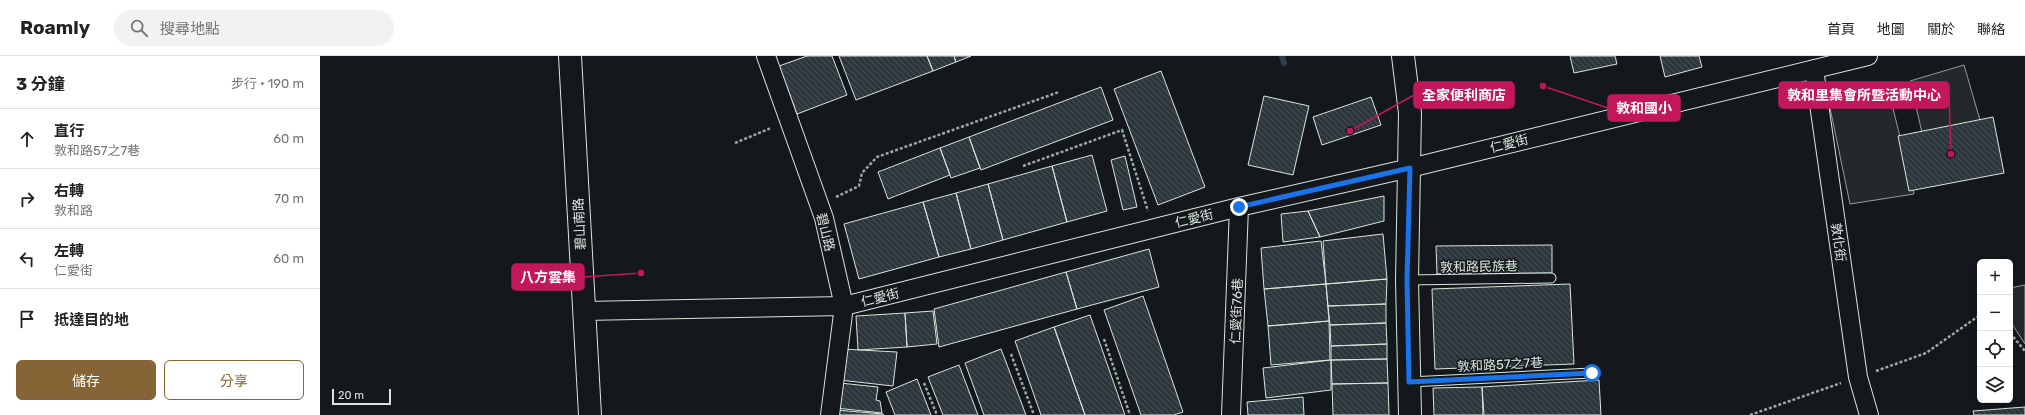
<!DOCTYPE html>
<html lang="zh-TW">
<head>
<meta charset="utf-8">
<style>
  body { margin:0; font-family:Rubik,"Noto Sans TC",sans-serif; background:#f2f2f2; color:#222 }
  .controls { position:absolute; right:12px; bottom:12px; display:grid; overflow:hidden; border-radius:6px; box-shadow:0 2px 6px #0003 }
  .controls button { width:36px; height:36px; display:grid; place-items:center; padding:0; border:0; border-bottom:1px solid #e0e0e0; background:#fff; color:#222; font:20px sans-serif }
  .scale { position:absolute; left:12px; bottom:10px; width:59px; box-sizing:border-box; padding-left:4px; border:2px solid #d8e6dc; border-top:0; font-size:11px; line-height:14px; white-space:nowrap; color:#d8e6dc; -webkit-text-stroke:3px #14181c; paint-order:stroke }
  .stop { position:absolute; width:12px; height:12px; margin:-9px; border:3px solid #1a73e8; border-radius:50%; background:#fff }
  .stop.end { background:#1a73e8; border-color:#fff; box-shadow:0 1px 4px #0008 }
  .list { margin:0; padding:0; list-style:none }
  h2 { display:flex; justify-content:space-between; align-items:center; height:52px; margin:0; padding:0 16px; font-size:17px }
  h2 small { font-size:13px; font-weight:400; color:#767676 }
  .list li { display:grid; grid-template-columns:26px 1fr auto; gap:12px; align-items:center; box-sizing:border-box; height:60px; padding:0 16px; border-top:1px solid #e0e0e0 }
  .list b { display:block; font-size:15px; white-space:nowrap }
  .list p { margin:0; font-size:13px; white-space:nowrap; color:#767676 }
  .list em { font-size:13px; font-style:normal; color:#767676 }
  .actions { display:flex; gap:8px; padding:12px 16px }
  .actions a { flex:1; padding:9px 0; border:1px solid #856535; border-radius:6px; text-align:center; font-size:14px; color:#856535 }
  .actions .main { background:#856535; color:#fff }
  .icon { flex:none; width:22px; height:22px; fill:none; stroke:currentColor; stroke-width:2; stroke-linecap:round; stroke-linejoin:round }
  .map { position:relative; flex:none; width:1705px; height:359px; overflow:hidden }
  header { display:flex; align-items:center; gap:24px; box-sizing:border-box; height:56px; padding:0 20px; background:#fff; border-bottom:1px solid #e0e0e0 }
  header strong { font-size:19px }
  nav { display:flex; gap:22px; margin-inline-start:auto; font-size:14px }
  .search { width:280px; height:36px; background:#f2f2f2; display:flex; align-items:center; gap:10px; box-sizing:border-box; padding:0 14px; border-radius:22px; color:#767676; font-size:15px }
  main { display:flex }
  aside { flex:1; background:#fff }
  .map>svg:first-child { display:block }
  .parking { fill:#24282b; stroke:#939e99 }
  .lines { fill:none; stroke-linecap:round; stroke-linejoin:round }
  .stream { stroke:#2f3f4d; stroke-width:6 }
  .building { fill:url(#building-back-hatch); stroke:#d8e6dc }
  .lane-casing { stroke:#d8e6dc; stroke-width:11 }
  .street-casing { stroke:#d8e6dc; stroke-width:20 }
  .secondary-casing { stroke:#d8e6dc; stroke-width:24 }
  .path { stroke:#9da8a2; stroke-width:2.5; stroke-dasharray:3 2; stroke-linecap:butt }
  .lane { stroke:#14181c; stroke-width:9 }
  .street { stroke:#14181c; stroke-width:18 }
  .secondary { stroke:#14181c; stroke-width:22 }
  .route { stroke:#1a73e8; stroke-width:5 }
  .labels { text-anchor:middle; stroke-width:3; stroke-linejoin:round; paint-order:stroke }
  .street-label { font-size:13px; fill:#d8e6dc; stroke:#14181c }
  .leader { fill:none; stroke:#c2185b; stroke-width:1.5 }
  .callout-dot { fill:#c2185b; stroke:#14181c; stroke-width:1.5 }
  .callout { fill:#c2185b; stroke:#c2185b; stroke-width:1.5 }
  .callout-label { font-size:14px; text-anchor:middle; font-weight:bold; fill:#fff }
</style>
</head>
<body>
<header>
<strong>Roamly</strong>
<div class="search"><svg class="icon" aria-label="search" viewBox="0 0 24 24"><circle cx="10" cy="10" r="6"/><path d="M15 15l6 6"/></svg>搜尋地點</div>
<nav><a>首頁</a><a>地圖</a><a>關於</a><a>聯絡</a></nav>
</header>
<main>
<aside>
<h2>3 分鐘<small>步行 · 190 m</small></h2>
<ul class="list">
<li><svg class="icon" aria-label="ahead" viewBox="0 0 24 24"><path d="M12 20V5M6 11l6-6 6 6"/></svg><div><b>直行</b><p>敦和路57之7巷</p></div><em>60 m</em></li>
<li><svg class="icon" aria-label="right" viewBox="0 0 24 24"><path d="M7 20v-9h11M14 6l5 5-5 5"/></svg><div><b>右轉</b><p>敦和路</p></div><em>70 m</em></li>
<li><svg class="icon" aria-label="left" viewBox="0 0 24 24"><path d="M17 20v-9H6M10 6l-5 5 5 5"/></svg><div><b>左轉</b><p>仁愛街</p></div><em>60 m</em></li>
<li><svg class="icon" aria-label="arrive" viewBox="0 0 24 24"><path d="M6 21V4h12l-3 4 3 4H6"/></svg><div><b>抵達目的地</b></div></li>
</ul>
<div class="actions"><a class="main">儲存</a><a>分享</a></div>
</aside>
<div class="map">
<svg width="1705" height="359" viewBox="0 0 1705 359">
  <defs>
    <pattern id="building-back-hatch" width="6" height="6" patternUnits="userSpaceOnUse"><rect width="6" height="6" fill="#2c363c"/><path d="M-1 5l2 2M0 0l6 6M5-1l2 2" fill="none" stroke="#4a5358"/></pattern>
  </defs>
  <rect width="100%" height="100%" fill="#14181c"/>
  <!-- parking -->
  <path class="parking" d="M1644,9L1662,71L1604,85L1590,25Z
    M1568,32L1594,138L1530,148L1509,47Z
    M1705,229V288L1690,265V232Z"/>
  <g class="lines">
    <!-- stream -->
    <path class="stream" d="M962,0L964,7"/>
  </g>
  <!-- building -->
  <path class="building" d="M487,0H512L527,39L477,58L459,10Z
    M519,0H607L613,15L536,44Z
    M607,0H634L636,6L613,15Z
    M634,0H651L636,6Z
    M1250,0H1295L1297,8L1254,17Z
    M1340,0H1379L1382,11L1345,21Z
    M841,15L885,131L838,149L794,33Z
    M781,31L793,64L661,114L649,81Z
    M944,40L989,50L973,119L928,109Z
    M1051,41L1061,69L1002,89L993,61Z
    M1673,61L1684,117L1589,135L1578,80Z
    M649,81L660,112L631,122L620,92Z
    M620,92L630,119L568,143L558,116Z
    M772,99L787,155L747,166L732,110Z
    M805,100L817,151L803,154L791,104Z
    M732,110L747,166L683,184L668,128Z
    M668,128L683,184L651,193L636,137Z
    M636,137L651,193L619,201L603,146Z
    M1064,140V165L1000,181L988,155Z
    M603,146L619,201L539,223L524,168Z
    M988,155L1000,181L963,186L961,158Z
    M1063,178L1067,223L1006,228L1003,185Z
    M1001,185L1006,228L944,233L941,192Z
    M1232,189V217L1117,218L1116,190Z
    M829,193L839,231L757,253L746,216Z
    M746,216L757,253L619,291L614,253Z
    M1067,223L1066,248L1008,250L1006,228Z
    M1006,228L1009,265L948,270L944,233Z
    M1250,228L1254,308L1115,313L1112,233Z
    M823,240L863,356L854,359H821L784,254Z
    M1066,248V267L1010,269L1008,250Z
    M613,255L617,288L587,291L585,257Z
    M585,257L587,291L538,294L536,260Z
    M770,259L805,359H765L734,271Z
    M1009,265L1010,304L951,309L948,270Z
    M1066,267L1067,288L1011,290L1010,269Z
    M734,271L765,359H721L695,285Z
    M1067,288V303L1011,304V290Z
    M522,293L577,296L573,330L519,324Z
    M681,293L706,359H664L645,307Z
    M1067,303L1068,327L1012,328L1011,304Z
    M1011,304V334L946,342L943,312Z
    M639,309L658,359H623L608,321Z
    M597,323L611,359H575L566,336Z
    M1279,324L1281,359H1164L1162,331Z
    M520,327L558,331L556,344L560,345L562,357L516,352Z
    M1068,327L1069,359H1013L1012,328Z
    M1162,331L1163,359H1114L1113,332Z
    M983,341L984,359H928L927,346Z
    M1705,351V359H1654L1653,355Z
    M516,354L563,358L564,359H515Z"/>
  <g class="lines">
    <!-- lane casing -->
    <g class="lane-casing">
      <path id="lane" d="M1087,224L1231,222
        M1089,326L1272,317"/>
    </g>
    <!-- street casing -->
    <g class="street-casing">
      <path id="street" d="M446,0L504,162L524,250L510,359
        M1494,13L1538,321L1549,359
        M264,255L524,250L919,151L1090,112L1548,0
        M911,359L919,151"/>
    </g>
    <!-- secondary casing -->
    <g class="secondary-casing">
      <path id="secondary" d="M250,0L270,359
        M1083,0L1090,57L1087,224L1090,359"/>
    </g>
    <!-- path -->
    <path class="path" d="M415,87L451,72
      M703,110L802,74L828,155
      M516,141L539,130L542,117L557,101L739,36
      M1690,277L1705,295
      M784,283L810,359
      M691,298L714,359
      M1556,315L1606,297L1660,259
      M604,327L617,359
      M1430,359L1521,327"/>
    <!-- lane -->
    <use href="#lane" class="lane"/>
    <!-- street -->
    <use href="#street" class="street"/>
    <!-- secondary -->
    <use href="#secondary" class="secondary"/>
  </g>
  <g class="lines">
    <!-- route -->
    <path class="route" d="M919,151L1090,112L1087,224L1089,326L1272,317"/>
  </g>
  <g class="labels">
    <!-- street labels -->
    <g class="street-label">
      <text transform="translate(1189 87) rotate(-14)" y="5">仁愛街</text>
      <text transform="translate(874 162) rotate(-14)" y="5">仁愛街</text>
      <text transform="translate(259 168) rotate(-93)" y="5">碧山南路</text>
      <text transform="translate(506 176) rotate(76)" y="5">碧山路</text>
      <text transform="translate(1519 186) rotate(82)" y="5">敦化街</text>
      <text transform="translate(1159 210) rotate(-1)" y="5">敦和路民族巷</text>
      <text transform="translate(560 241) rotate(-14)" y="5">仁愛街</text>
      <text transform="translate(916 255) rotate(-88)" y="5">仁愛街76巷</text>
      <text transform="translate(1180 308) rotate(-3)" y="5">敦和路57之7巷</text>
    </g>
  </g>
  <!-- callouts -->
  <path class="leader" d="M1030 75L1094 39M1631 98L1629 39M1223 30L1288 52M321 217L264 221"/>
  <g class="callout-dot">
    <circle cx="1030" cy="75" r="4"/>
    <circle cx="1631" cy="98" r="4"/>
    <circle cx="1223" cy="30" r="4"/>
    <circle cx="321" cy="217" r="4"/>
  </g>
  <g class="callout">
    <rect x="1094" y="26" width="100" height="26" rx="4"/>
    <rect x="1459" y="26" width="170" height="26" rx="4"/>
    <rect x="1288" y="39" width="72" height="26" rx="4"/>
    <rect x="192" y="208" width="72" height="26" rx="4"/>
  </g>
  <g class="callout-label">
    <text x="1144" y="44">全家便利商店</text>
    <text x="1544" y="44">敦和里集會所暨活動中心</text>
    <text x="1324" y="57">敦和國小</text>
    <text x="228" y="226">八方雲集</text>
  </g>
</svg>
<div class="controls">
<button>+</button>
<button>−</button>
<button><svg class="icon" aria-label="locate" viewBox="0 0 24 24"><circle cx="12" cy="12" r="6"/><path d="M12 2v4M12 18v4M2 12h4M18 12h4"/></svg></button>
<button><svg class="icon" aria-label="layers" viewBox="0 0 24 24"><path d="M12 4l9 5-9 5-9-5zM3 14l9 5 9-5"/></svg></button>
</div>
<div class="scale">20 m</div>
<div class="stop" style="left:1272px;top:317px"></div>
<div class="stop end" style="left:919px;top:151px"></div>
</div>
</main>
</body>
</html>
